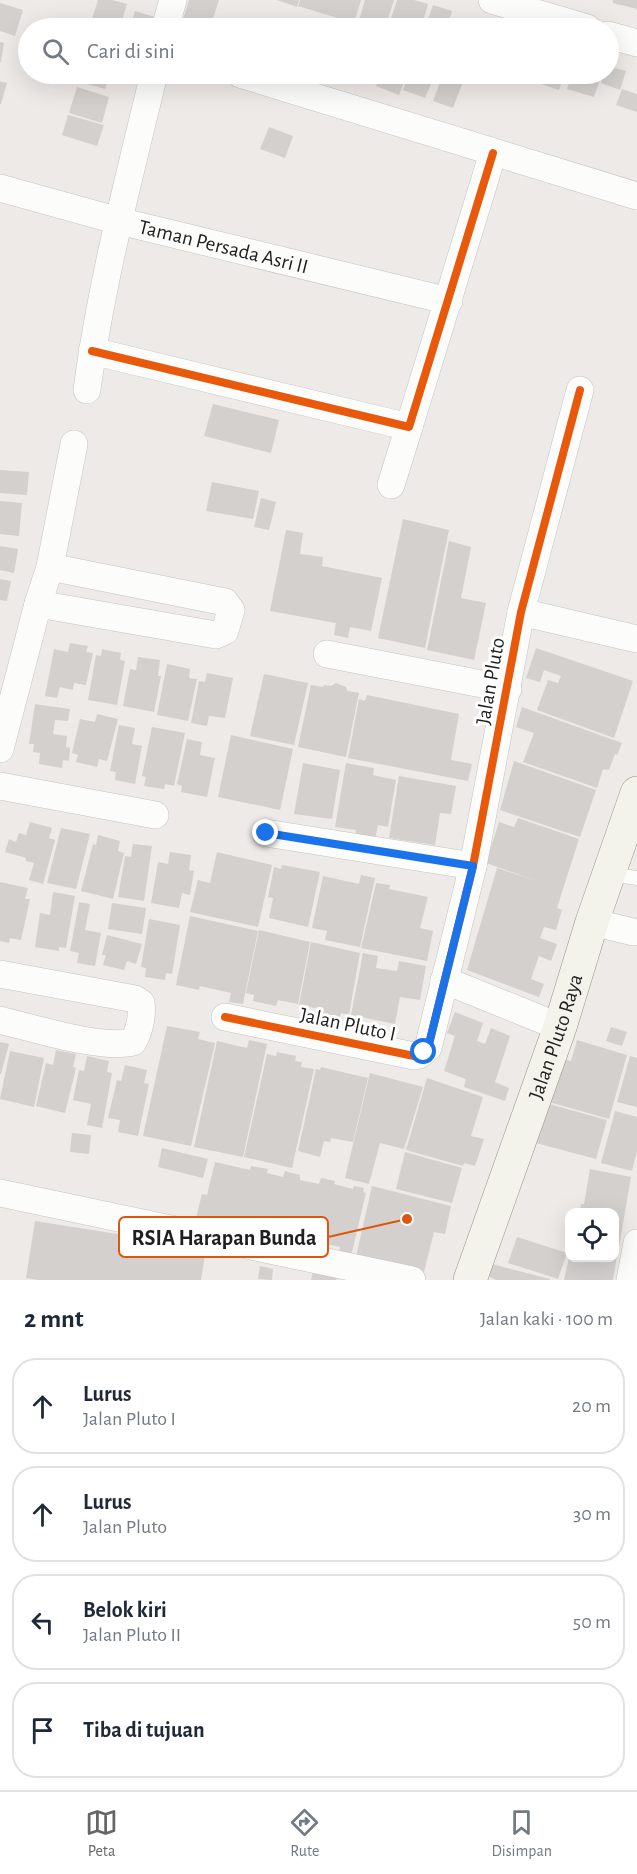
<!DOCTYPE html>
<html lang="id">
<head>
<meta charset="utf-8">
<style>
  body { margin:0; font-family:"Alegreya Sans",sans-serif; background:#f6f6f7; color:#1f2937 }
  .controls { position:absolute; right:18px; bottom:18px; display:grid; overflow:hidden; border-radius:12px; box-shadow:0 6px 24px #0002 }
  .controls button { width:54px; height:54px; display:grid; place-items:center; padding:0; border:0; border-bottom:2px solid #e0e1e3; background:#fff; color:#1f2937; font:30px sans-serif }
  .stop { position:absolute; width:18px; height:18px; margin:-14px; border:4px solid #1a73e8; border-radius:50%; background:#fff }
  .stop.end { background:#1a73e8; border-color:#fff; box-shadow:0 2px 6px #0008 }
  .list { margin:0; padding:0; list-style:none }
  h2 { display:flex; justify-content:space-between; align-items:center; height:78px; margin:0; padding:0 24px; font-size:26px }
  h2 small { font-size:20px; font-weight:400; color:#747a83 }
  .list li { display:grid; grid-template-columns:39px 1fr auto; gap:18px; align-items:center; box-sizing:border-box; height:96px; margin:0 12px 12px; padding:0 12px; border:2px solid #e0e1e3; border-radius:24px }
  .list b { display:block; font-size:22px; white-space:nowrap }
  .list p { margin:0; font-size:20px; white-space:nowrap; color:#747a83 }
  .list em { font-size:20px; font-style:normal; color:#747a83 }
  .icon { flex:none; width:33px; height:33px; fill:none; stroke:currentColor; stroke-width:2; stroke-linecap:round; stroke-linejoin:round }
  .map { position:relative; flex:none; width:637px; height:1280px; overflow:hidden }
  .search { position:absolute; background:#fff; box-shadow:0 6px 24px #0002; left:18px; right:18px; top:18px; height:66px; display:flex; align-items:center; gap:15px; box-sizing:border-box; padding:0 21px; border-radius:33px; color:#747a83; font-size:22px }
  .sheet { height:510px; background:#fff }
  nav { display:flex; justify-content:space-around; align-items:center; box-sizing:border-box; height:84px; border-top:2px solid #e0e1e3; background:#fff; font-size:16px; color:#747a83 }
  nav a { display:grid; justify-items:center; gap:3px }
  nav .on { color:#676665 }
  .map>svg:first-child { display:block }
  .building { fill:#d3d0ce }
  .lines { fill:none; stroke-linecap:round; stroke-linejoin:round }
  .lane-casing { stroke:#c4c3c2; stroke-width:15 }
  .street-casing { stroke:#c4c3c2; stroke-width:28 }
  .secondary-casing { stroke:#969580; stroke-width:34 }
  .lane { stroke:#fcfcfb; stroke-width:14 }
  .street { stroke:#fcfcfb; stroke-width:27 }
  .secondary { stroke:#f3f2eb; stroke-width:33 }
  .cycleway-casing { stroke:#fff; stroke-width:11 }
  .cycleway { stroke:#e8590c; stroke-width:8 }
  .route { stroke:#1a73e8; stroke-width:8 }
  .labels { text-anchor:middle; stroke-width:6; stroke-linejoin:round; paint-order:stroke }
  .street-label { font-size:21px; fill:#1f1f1f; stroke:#fff }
  .leader { fill:none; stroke:#de560d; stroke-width:2 }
  .callout-dot { fill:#de560d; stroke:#fff; stroke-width:2 }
  .callout { fill:#fff; stroke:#de560d; stroke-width:2 }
  .callout-label { font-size:22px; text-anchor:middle; font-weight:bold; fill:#1f1f1f }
</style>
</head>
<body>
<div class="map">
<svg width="637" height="1280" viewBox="0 0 637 1280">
  <rect width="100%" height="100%" fill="#edeae7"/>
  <!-- building -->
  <path class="building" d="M98,0H112L127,4L120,27L92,19Z
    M189,0H219L210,28H201L182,23Z
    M277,0H299L297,7Z
    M300,0H361L354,23L298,6Z
    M365,0H394L385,28L359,20Z
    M397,0H414L428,4L421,28H388Z
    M613,0H637V9L613,3Z
    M0,3L23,10L15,36L0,31Z
    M433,5L452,11L447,28H425Z
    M135,11L161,19L158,28H130Z
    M455,18L481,26V28H452Z
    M486,22L505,28H484Z
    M92,23L109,28H90Z
    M0,42L4,43L1,62H0Z
    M608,66L626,71L620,90L601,83L604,74H608Z
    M67,74H110L105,89L66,78Z
    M353,74H376L373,81Z
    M381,74H407L399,95L376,86Z
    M409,74H435L425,98L403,90Z
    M443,74H466L453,108L433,101Z
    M541,74H564L559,90L538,83Z
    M572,74H602L594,97L567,89Z
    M0,81L7,83L1,104H0Z
    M77,87L109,97L102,123L69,113Z
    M622,89L637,94V112L616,105Z
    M68,115L104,125L97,146L62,135Z
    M269,127L293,136L285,158L260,149Z
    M213,404L279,420L271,453L204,436Z
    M0,470L29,472L27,495L0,493Z
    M212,482L259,491L253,519L206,511Z
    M261,498L276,502L269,530L254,527Z
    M0,501L22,503L19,536L0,534Z
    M403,519L449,530L425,648L378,638Z
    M286,530L303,533L300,554L323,557L322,566L382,578L371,631L350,627L348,638L334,635L336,623L270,611Z
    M449,541L471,547L461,598L486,603L474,660L427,650Z
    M0,546L18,549L14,573L0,570Z
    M0,579L11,581L7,601L0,600Z
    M70,643L88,646L86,652L93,653L86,685L74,683L73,690L60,687L57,698L45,696L54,649L68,652Z
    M536,648L633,681L614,738L537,710L548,680L558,683L561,676L544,670L540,682L526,678Z
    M102,649L121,653L120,660L125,661L117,705L88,700L96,655L101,656Z
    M138,657L160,660L158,676H161L154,712L123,706L130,669L136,670Z
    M167,664L190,669L189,678L197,679L188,721L157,715Z
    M207,673L233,678L225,718L209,716L207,726L191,723L199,681L205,682Z
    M264,674L308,683L294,745L250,736Z
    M336,683L346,687L347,691L359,693L346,757L298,747L311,685L323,687L324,685L331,686Z
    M367,695L459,714L451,760L472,764L468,781L348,758L359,699L365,701Z
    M35,704L70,709L68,721L55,720L53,734L67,736L66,747L70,748L69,761L63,760L62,768L39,764L40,753L33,752L34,744H29Z
    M522,707L622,743L617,755L615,754L609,770L603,769L597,788L523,762L534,733L516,727Z
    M97,714L118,719L107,761L99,759L97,767L76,762L78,755L72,753L80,719L95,722Z
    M119,725L135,728L132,744L142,746L135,784L115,780L116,772L110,771Z
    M152,727L185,733L174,786L165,784L164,789L144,786L146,777L142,776Z
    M231,735L293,749L280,810L218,797Z
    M187,739L202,742L200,755L215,758L207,797L181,792L182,786L177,784Z
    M514,761L596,790L580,837L500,810Z
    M303,763L340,770L332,819L294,814Z
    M346,763L374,768L373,775L396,780L388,827L378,825L375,839L355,835L356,830L335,827Z
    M399,776L456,786L451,814L440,813L435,845L389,838Z
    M518,818L579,839L557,908L562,910L556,930L544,927L540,938L557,944L551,961L539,956L531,979L544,984L539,997L467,970L497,868L540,882L486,863L499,822L514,827Z
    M30,822L52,828L49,838L55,840L43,884L29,880L34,863L26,861V858L5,852L9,839L16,842L19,833L26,835Z
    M61,828L90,834L76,889L47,883Z
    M98,835L120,841L118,851L124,853L113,899L81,891L93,844L96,845Z
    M133,844L152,846L144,901L118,897L125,856L131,857Z
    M170,852L191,855L189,870L194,871L190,895L182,893L179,908L151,903L158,862L168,864Z
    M217,852L272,865L258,927L190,912L198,880L210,883Z
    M282,865L320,872L308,927L269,918L273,898L268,897L274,867L281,869Z
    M361,875L375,878L360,947L325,940L327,931L312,928L323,876L359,884Z
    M0,882L28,888L25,899H30L21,940L10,938L9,943L0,941Z
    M376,883L390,885L389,889L428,897L420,928L433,931L427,961L361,948Z
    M53,892L75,896L66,948L59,947V951L35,947L40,913L50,915Z
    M79,902L90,904L85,930L101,933L95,966L77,963L79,953L70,951Z
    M112,903L146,908L142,934L108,929Z
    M190,916L258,931L243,1004L229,1002L231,993L200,986L199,990L176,985Z
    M149,919L180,925L172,974L166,973L165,980L145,977L146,968L141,967Z
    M259,930L310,942L298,1004L278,1000L276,1006L253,1001L254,995L246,993Z
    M107,935L142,944L136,964L127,961L124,970L103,965L106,955H102Z
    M311,942L360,953L349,1015L341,1013L340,1018L318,1013L319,1009L299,1005Z
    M363,953L378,956L376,968L397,971L399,961L426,966L420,1000L400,997L395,1024L351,1015Z
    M455,1012L483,1023L477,1041L485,1044L491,1028L510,1036L495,1082L509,1088L505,1101L464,1087L466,1079L444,1071L455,1036L447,1033Z
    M167,1026L200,1032L198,1039L215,1043L191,1146L143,1136Z
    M611,1027L627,1032L622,1046L606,1041Z
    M249,1040L267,1044L243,1157L194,1147L217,1041L247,1048Z
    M577,1040L627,1055L609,1119L549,1102L562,1059L571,1061Z
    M0,1042L9,1044L1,1074H0Z
    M56,1050L76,1054L73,1067L76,1068L65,1113L36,1106L46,1063L53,1065Z
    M10,1051L44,1058L34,1107L0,1099Z
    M277,1052L296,1056L295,1061L302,1062L301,1067L314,1069L292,1168L244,1157L267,1054L276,1056Z
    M87,1056L109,1061L107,1072L112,1073L102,1128L87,1125L91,1104L73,1100L79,1070L84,1071Z
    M630,1056L637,1058V1107L617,1102Z
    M125,1065L147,1070L144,1083L149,1084L138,1136L118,1132L120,1120L108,1118L117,1080L121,1081Z
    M321,1067L368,1078L353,1142L331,1138L330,1142L324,1141L320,1157L298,1151L316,1069L320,1070Z
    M370,1073L423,1087L404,1149L380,1143L369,1184L345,1178Z
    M427,1078L483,1097L471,1136L484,1139L475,1166L464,1163L463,1166L406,1150Z
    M549,1104L607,1120L596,1159L536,1143Z
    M615,1111L637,1117V1151L632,1171L601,1163Z
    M72,1133L91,1135L89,1154L70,1152Z
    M162,1148L208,1159L203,1178L158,1167Z
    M405,1152L462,1168L452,1203L396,1189Z
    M215,1162L250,1170L251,1166L268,1169L267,1173L283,1177L285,1171L300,1175V1180L319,1184L321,1178L335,1181L334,1184L353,1189L354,1186L364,1188L363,1192L366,1193L351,1256L339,1253L340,1247L326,1244L324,1252L304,1248L306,1240L290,1236L288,1245L271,1240L272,1234L257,1230L255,1238L238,1235L239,1228L231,1226L229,1233L195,1222L202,1194L207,1195Z
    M590,1169L631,1177L618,1253L614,1252V1212H580L581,1204H584Z
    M372,1186L451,1206L445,1234L434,1232L424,1272L356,1257Z
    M35,1221L206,1248L201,1280H39L26,1278Z
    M517,1237L567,1253L558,1279L508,1263Z
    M614,1255L617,1256L613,1280H564L569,1258H614Z
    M492,1264L550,1279V1280H496L488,1276Z
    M260,1266L273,1269L272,1280L258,1279Z
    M313,1272L337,1276L336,1280H311Z"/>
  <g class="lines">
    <!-- lane casing -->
    <g class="lane-casing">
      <path id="lane" d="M610,874L637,878"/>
    </g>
    <!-- street casing -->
    <g class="street-casing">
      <g id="street">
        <path d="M492,0L587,28"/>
        <path d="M165,28L173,0"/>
        <path d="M608,35L637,43"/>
        <path d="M240,74L637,196"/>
        <path id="s1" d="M0,188L119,221L449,301"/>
        <path d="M92,351L409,427L493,153"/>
        <path d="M87,390C101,283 129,178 154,74"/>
        <path d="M391,485L409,427"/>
        <path d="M38,604L216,635L225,631L231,610L225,602L50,567"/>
        <path d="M521,612L637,639"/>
        <path d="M327,654L508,689"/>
        <path d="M0,749L38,604L50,567L74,444"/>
        <path d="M0,786L155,815"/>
        <path d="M266,833L473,866"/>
        <path d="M592,922L633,932"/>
        <path d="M0,974L135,999L141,1003C143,1015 139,1032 133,1042C102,1050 33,1028 0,1020"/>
        <path d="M444,980L560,1027"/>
        <path d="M225,1017L414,1056L419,1055L428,1048L473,866L521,612L580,390"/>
        <path d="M0,1193L412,1280"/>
        <path d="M630,1280L637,1243"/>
      </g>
    </g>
    <!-- secondary casing -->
    <g class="secondary-casing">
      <g id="secondary">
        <path id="s2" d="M470,1280L560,1027L592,922L637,793"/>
      </g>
    </g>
    <!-- lane -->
    <use href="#lane" class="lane"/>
    <!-- street -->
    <use href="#street" class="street"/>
    <!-- secondary -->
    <use href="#secondary" class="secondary"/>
    <!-- cycleway casing -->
    <g class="cycleway-casing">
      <path id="cycleway" d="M92,351L409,427L493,153
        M225,1017L414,1056L419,1055L428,1048L473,866L521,612L580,390"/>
    </g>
    <!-- cycleway -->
    <use href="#cycleway" class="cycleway"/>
  </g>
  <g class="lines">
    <!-- route -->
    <path class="route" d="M266,833L473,866L428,1048L424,1052"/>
  </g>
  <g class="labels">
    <!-- street labels -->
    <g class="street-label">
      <text dy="7" stroke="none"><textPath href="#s1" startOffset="231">Taman Persada Asri II</textPath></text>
      <text transform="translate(490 681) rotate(-80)" y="7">Jalan Pluto</text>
      <text transform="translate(348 1024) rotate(12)" y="7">Jalan Pluto I</text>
      <text dy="7" stroke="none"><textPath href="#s2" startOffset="258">Jalan Pluto Raya</textPath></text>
    </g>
  </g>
  <!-- callouts -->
  <path class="leader" d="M407 1219L328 1237"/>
  <circle class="callout-dot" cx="407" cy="1219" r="6"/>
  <rect class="callout" x="119" y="1217" width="209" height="40" rx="6"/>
  <g class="callout-label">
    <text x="224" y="1245">RSIA Harapan Bunda</text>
  </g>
</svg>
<div class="controls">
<button><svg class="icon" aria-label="locate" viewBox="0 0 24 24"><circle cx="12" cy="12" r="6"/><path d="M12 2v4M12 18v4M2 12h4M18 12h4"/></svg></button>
</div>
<div class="stop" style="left:424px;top:1052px"></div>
<div class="stop end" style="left:266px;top:833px"></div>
<div class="search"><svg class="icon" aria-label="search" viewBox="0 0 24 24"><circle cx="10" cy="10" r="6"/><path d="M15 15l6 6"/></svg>Cari di sini</div>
</div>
<section class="sheet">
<h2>2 mnt<small>Jalan kaki · 100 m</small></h2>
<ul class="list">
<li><svg class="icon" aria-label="ahead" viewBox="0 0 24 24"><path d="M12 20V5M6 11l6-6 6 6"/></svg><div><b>Lurus</b><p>Jalan Pluto I</p></div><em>20 m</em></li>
<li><svg class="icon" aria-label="ahead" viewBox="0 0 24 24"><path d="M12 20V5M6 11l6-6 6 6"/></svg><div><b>Lurus</b><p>Jalan Pluto</p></div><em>30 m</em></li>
<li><svg class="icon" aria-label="left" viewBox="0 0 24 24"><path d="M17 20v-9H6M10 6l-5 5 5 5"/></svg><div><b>Belok kiri</b><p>Jalan Pluto II</p></div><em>50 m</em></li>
<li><svg class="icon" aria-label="arrive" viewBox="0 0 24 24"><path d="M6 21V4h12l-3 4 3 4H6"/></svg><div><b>Tiba di tujuan</b></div></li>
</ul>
</section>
<nav>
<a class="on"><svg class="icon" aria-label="map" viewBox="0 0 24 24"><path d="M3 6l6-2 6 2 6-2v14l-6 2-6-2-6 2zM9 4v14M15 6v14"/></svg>Peta</a>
<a><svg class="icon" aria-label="directions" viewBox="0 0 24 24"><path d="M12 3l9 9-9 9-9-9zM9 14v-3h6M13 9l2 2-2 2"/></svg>Rute</a>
<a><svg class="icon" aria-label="saved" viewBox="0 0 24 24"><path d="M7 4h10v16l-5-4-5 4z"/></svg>Disimpan</a>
</nav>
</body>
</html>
